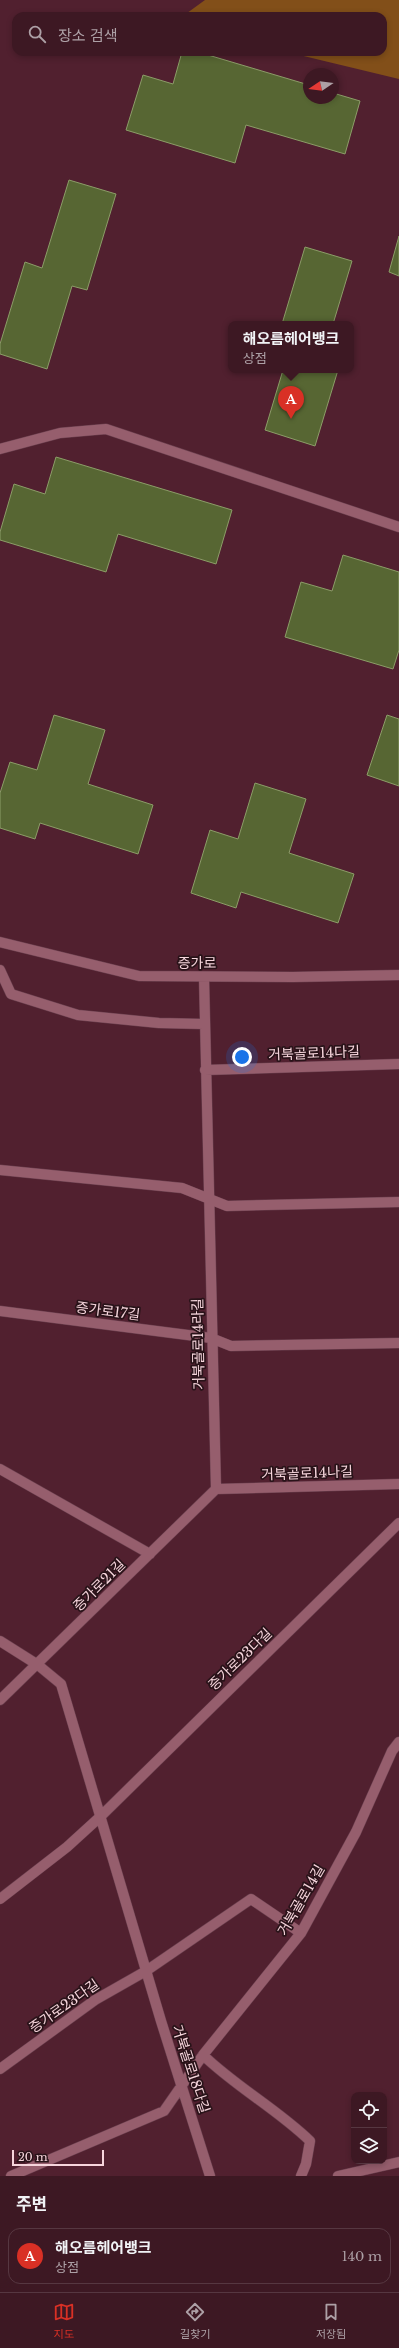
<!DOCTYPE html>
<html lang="ko">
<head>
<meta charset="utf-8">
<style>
  body { margin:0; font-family:"Libre Baskerville","Noto Sans KR",serif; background:#482530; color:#f1f3f6 }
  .controls { position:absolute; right:12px; bottom:12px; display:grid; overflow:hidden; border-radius:8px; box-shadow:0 2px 6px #0003 }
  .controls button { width:36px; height:36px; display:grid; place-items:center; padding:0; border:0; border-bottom:1px solid #563741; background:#3d1823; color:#f1f3f6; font:20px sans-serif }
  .compass { position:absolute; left:303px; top:68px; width:36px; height:36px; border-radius:50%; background:#3d1823; box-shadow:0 2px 6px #0003; rotate:257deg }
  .scale { position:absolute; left:12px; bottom:10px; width:92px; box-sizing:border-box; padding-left:4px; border:2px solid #f6d5dc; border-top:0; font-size:11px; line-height:14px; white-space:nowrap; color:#f6d5dc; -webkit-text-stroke:3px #291319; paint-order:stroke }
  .you { position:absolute; left:242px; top:1057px; width:14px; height:14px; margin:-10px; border:3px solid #fff; border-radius:50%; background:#1a73e8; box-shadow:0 0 0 6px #1a73e833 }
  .badge { display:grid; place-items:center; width:26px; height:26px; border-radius:50%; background:#d93025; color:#fff; font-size:13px; font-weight:700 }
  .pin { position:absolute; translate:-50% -33px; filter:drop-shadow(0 1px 2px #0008) }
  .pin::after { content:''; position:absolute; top:21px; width:14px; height:12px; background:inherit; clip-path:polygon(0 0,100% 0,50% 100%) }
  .popup { position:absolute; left:228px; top:321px; width:126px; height:52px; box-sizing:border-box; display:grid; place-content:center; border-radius:8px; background:#3d1823; filter:drop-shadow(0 1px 3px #0005); font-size:13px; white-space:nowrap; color:#ada0a6 }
  .popup b { font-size:15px; color:#f1f3f6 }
  .popup::after { content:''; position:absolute; left:50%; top:100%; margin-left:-8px; border:8px solid transparent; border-top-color:#3d1823 }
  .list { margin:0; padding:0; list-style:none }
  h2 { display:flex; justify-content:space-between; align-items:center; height:52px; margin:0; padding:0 16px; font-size:17px }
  h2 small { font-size:13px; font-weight:400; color:#ada0a6 }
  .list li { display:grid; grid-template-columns:26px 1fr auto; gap:12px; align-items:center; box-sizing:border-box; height:56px; margin:0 8px 8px; padding:0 8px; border:1px solid #563741; border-radius:12px }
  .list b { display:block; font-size:15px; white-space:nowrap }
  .list p { margin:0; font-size:13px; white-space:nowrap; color:#ada0a6 }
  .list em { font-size:13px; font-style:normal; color:#ada0a6 }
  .icon { flex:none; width:22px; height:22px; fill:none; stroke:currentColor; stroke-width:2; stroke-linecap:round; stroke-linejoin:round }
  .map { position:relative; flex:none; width:399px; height:2176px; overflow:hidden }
  .search { position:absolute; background:#3d1823; box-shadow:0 2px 6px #0003; left:12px; right:12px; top:12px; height:44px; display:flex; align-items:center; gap:10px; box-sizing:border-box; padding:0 14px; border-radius:12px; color:#ada0a6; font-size:15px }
  .sheet { height:116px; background:#3d1823 }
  nav { display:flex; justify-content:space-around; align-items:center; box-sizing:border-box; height:56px; border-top:1px solid #563741; background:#3d1823; font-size:11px; color:#ada0a6 }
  nav a { display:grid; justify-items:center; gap:2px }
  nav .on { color:#d93025 }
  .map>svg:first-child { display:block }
  .green { fill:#824f19 }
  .building { fill:#576633; stroke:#8c9d68 }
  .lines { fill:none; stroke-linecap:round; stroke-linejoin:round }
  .minor-casing { stroke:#6b404f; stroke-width:11 }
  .minor { stroke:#965e6d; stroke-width:10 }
  .labels { text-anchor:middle; stroke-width:3.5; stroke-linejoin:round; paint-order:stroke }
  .street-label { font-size:14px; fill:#f6d5dc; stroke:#291319 }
</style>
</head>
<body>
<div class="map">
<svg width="399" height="2176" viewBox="0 0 399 2176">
  <rect width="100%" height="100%" fill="#51202f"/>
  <!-- green -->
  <path class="green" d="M205,0H399V79L287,52H383V16H183Z"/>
  <!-- building -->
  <path class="building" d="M182,52H198L309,85V98H333V93L360,101L345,154L246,125L235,163L126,130L143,75L173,84Z
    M69,180L116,194L87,290L72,286L47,369L0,354V344L25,262L42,268Z
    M399,236V276L389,272Z
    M305,247L352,261L333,324H282Z
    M283,370H338L315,446L265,430Z
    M56,457L232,510L216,564L118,534L106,572L0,540V532L14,484L45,494Z
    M343,555L399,572V650L393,669L285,637L301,582L332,591Z
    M54,715L105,730L88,784L153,805L138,854L40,823L35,839L0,828V793L10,762L37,770Z
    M387,715L399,719V786L367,775Z
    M255,783L306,799L289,853L354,874L338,923L241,892L236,908L191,893L210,830L238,839Z"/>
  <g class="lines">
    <!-- minor casing -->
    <g class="minor-casing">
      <path id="minor" d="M0,449L60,433L106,429L399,527
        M0,942L139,976L293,977L399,975
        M0,970L11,994L78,1015L159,1023L204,1024
        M204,977L216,1489
        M205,1070L399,1064
        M0,1170L182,1188L227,1206L399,1202
        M0,1311L211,1338L231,1346L399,1343
        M0,1469L150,1554
        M216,1489L399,1484
        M0,1641L38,1665L61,1684L161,2021L210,2176
        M0,1700L216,1489
        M0,1899L67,1847L101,1816L399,1523
        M203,2055C236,2087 277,2109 310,2141L306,2164L301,2176
        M0,2069L95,2000L146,1971L251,1899L301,1933
        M11,2176L164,2111L203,2055L301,1933L356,1832L392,1751L399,1742
        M338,2176L399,2162"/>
    </g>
    <!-- minor -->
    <use href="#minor" class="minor"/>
  </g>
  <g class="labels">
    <!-- street labels -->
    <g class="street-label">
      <text x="197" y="968">증가로</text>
      <text transform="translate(314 1053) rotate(-2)" y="5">거북골로14다길</text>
      <text transform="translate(108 1311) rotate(7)" y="5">증가로17길</text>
      <text transform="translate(198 1344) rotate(-91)" y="5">거북골로14라길</text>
      <text transform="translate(307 1473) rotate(-2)" y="5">거북골로14나길</text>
      <text transform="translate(99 1585) rotate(-45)" y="5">증가로21길</text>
      <text transform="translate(240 1659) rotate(-44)" y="5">증가로23다길</text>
      <text transform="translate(301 1900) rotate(-60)" y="5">거북골로14길</text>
      <text transform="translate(64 2006) rotate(-35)" y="5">증가로23다길</text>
      <text transform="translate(191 2069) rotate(72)" y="5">거북골로18다길</text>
    </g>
  </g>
</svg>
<div class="controls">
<button><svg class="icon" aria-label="locate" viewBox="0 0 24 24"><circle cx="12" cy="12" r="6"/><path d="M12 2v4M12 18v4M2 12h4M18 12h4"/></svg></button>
<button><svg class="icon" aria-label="layers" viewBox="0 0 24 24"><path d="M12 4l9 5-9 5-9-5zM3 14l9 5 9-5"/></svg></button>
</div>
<svg class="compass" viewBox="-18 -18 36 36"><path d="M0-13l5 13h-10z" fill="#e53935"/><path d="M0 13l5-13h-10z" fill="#ada0a6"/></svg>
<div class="scale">20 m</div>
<div class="you"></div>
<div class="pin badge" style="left:291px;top:419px">A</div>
<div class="popup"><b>해오름헤어뱅크</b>상점</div>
<div class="search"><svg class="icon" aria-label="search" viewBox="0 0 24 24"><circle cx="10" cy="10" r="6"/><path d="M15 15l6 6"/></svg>장소 검색</div>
</div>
<section class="sheet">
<h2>주변<small></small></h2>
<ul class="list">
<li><span class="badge">A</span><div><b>해오름헤어뱅크</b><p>상점</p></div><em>140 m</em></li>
</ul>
</section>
<nav>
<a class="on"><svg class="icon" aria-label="map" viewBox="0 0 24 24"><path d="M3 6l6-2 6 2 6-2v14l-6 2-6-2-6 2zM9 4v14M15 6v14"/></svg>지도</a>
<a><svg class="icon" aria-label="directions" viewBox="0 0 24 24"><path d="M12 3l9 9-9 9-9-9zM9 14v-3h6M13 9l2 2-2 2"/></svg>길찾기</a>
<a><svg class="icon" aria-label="saved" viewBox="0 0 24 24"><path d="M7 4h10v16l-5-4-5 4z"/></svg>저장됨</a>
</nav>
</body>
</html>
